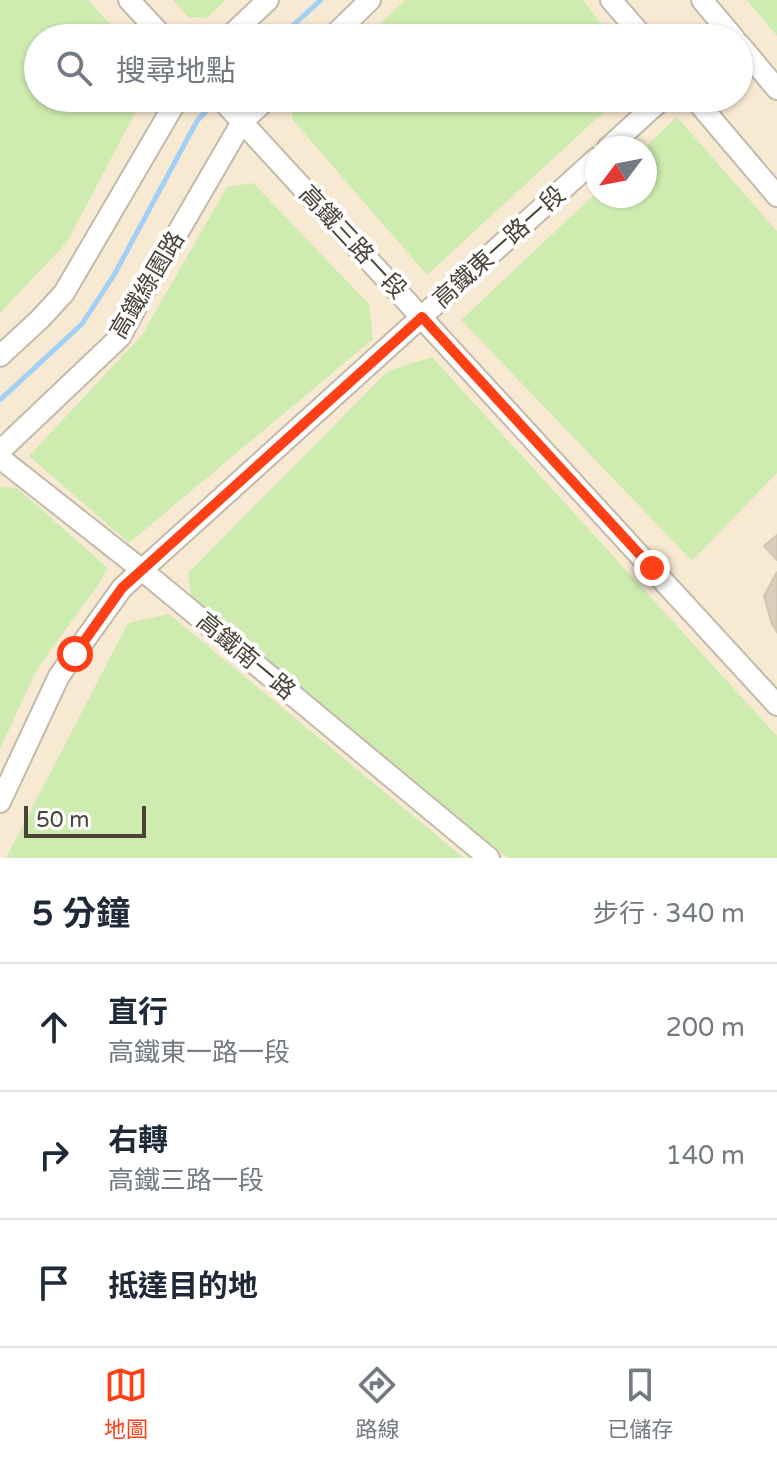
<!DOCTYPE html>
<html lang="zh-TW">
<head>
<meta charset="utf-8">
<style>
  body { margin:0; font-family:"Varela Round","Noto Sans TC",sans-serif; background:#f2f2f3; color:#1f2937 }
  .compass { position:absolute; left:585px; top:136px; width:72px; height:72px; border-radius:50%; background:#fff; box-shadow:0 2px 6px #0004; rotate:238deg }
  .scale { position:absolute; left:24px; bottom:20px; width:122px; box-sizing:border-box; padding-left:8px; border:4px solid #4a4337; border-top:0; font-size:22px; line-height:28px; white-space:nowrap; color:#4a4337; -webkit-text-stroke:6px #fff; paint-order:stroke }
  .stop { position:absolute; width:24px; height:24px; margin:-18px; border:6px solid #ff3f16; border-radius:50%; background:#fff }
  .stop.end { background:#ff3f16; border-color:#fff; box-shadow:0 2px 8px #0008 }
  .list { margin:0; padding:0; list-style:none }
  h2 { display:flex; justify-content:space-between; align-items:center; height:104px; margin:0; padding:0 32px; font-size:34px }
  h2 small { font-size:26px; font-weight:400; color:#747a83 }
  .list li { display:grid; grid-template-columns:52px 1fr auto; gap:24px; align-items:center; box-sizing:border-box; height:128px; padding:0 32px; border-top:2px solid #e0e1e3 }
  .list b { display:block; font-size:30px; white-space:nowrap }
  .list p { margin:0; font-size:26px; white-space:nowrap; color:#747a83 }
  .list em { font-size:26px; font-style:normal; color:#747a83 }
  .icon { flex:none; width:44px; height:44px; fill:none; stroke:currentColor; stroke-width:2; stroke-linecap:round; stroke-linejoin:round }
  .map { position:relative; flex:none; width:777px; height:858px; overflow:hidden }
  .search { position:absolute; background:#fff; box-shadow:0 2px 6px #0004; left:24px; right:24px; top:24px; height:88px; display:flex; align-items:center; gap:20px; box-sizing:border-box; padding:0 28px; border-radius:44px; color:#747a83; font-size:30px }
  .sheet { height:488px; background:#fff }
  nav { display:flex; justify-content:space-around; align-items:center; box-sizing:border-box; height:112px; border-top:2px solid #e0e1e3; background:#fff; font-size:22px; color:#747a83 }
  nav a { display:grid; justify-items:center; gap:4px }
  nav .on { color:#ff3f16 }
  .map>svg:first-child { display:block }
  .commercial { fill:#f8e9d3; fill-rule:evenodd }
  .green { fill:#cfecb0 }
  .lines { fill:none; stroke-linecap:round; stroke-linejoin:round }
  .stream { stroke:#a2d1f5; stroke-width:5 }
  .building { fill:#d8cebe; stroke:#d3c6b0; stroke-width:2 }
  .minor-casing { stroke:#c2baab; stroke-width:24 }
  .minor { stroke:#fff; stroke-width:20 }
  .route { stroke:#ff3f16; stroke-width:10 }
  .labels { text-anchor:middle; stroke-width:8; stroke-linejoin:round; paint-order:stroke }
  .street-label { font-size:24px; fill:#4a4337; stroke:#fff }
</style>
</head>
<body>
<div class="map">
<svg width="777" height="858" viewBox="0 0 777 858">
  <rect width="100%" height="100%" fill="#f5f2e9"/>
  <!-- commercial -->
  <path class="commercial" d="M0,0H777V858H0ZM38,38H739V98H38ZM597,148H645V196H597Z"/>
  <!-- green -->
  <path class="green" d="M0,0H88L123,38H38V98H143L67,242L0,313Z
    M173,0H226L206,18L188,17Z
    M405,0H583L613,38H365Z
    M747,0H777V36Z
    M300,98H619L427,275L292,119L295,103Z
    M677,117L777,231V473L692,561L461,320L597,192V196H645L644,148Z
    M253,183L369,304L373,339L129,543L29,456L142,335L227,187Z
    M432,357L777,736V858H508L191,597L188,573L388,371Z
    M0,487L17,488L108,568L99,584L37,669L0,749Z
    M169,614L464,858H6L128,623Z"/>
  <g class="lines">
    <!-- stream -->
    <path class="stream" d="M279,38L321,0
      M0,400L82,324L114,275L197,121L214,102"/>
  </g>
  <!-- building -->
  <path class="building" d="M777,535V560L764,546Z
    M777,572V632L772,624L764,596Z"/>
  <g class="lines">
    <!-- minor casing -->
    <g class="minor-casing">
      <path id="minor" d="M129,0L164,38
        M611,0L644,38
        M702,0L734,38
        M228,38L268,0
        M331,38L370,0
        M739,44L777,89
        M220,98L777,705
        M694,98L777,196
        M608,148L663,98
        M0,356L40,319L64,293L178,98
        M0,451L120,337L152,277L242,122L268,98
        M0,458L142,570L489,858
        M0,802L59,676L122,588L597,158"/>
    </g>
    <!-- minor -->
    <use href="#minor" class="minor"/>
  </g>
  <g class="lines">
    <!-- route -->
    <path class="route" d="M75,654L122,588L422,317L652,568"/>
  </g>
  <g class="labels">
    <!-- street labels -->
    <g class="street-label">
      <text transform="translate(353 242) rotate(47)" y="8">高鐵三路一段</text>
      <text transform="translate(499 247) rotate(-42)" y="8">高鐵東一路一段</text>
      <text transform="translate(147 285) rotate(-59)" y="8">高鐵綠園路</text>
      <text transform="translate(246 656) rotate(40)" y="8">高鐵南一路</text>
    </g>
  </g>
</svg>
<svg class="compass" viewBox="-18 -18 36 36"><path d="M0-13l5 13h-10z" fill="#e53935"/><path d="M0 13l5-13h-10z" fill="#747a83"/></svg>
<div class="scale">50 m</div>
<div class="stop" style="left:75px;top:654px"></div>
<div class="stop end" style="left:652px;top:568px"></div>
<div class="search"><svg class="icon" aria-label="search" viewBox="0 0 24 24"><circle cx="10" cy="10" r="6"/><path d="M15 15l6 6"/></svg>搜尋地點</div>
</div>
<section class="sheet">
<h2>5 分鐘<small>步行 · 340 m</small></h2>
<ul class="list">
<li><svg class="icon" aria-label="ahead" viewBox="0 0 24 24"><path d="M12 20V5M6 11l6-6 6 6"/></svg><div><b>直行</b><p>高鐵東一路一段</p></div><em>200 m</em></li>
<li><svg class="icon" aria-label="right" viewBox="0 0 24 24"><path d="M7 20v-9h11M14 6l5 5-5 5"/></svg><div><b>右轉</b><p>高鐵三路一段</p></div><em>140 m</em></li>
<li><svg class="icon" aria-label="arrive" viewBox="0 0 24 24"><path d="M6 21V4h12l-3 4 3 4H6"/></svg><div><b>抵達目的地</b></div></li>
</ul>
</section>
<nav>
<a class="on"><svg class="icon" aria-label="map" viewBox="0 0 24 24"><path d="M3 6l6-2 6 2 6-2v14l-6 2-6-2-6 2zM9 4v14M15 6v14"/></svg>地圖</a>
<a><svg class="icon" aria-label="directions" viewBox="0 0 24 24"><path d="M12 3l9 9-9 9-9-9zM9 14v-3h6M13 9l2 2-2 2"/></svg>路線</a>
<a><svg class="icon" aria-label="saved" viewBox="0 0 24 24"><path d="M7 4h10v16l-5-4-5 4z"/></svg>已儲存</a>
</nav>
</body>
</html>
